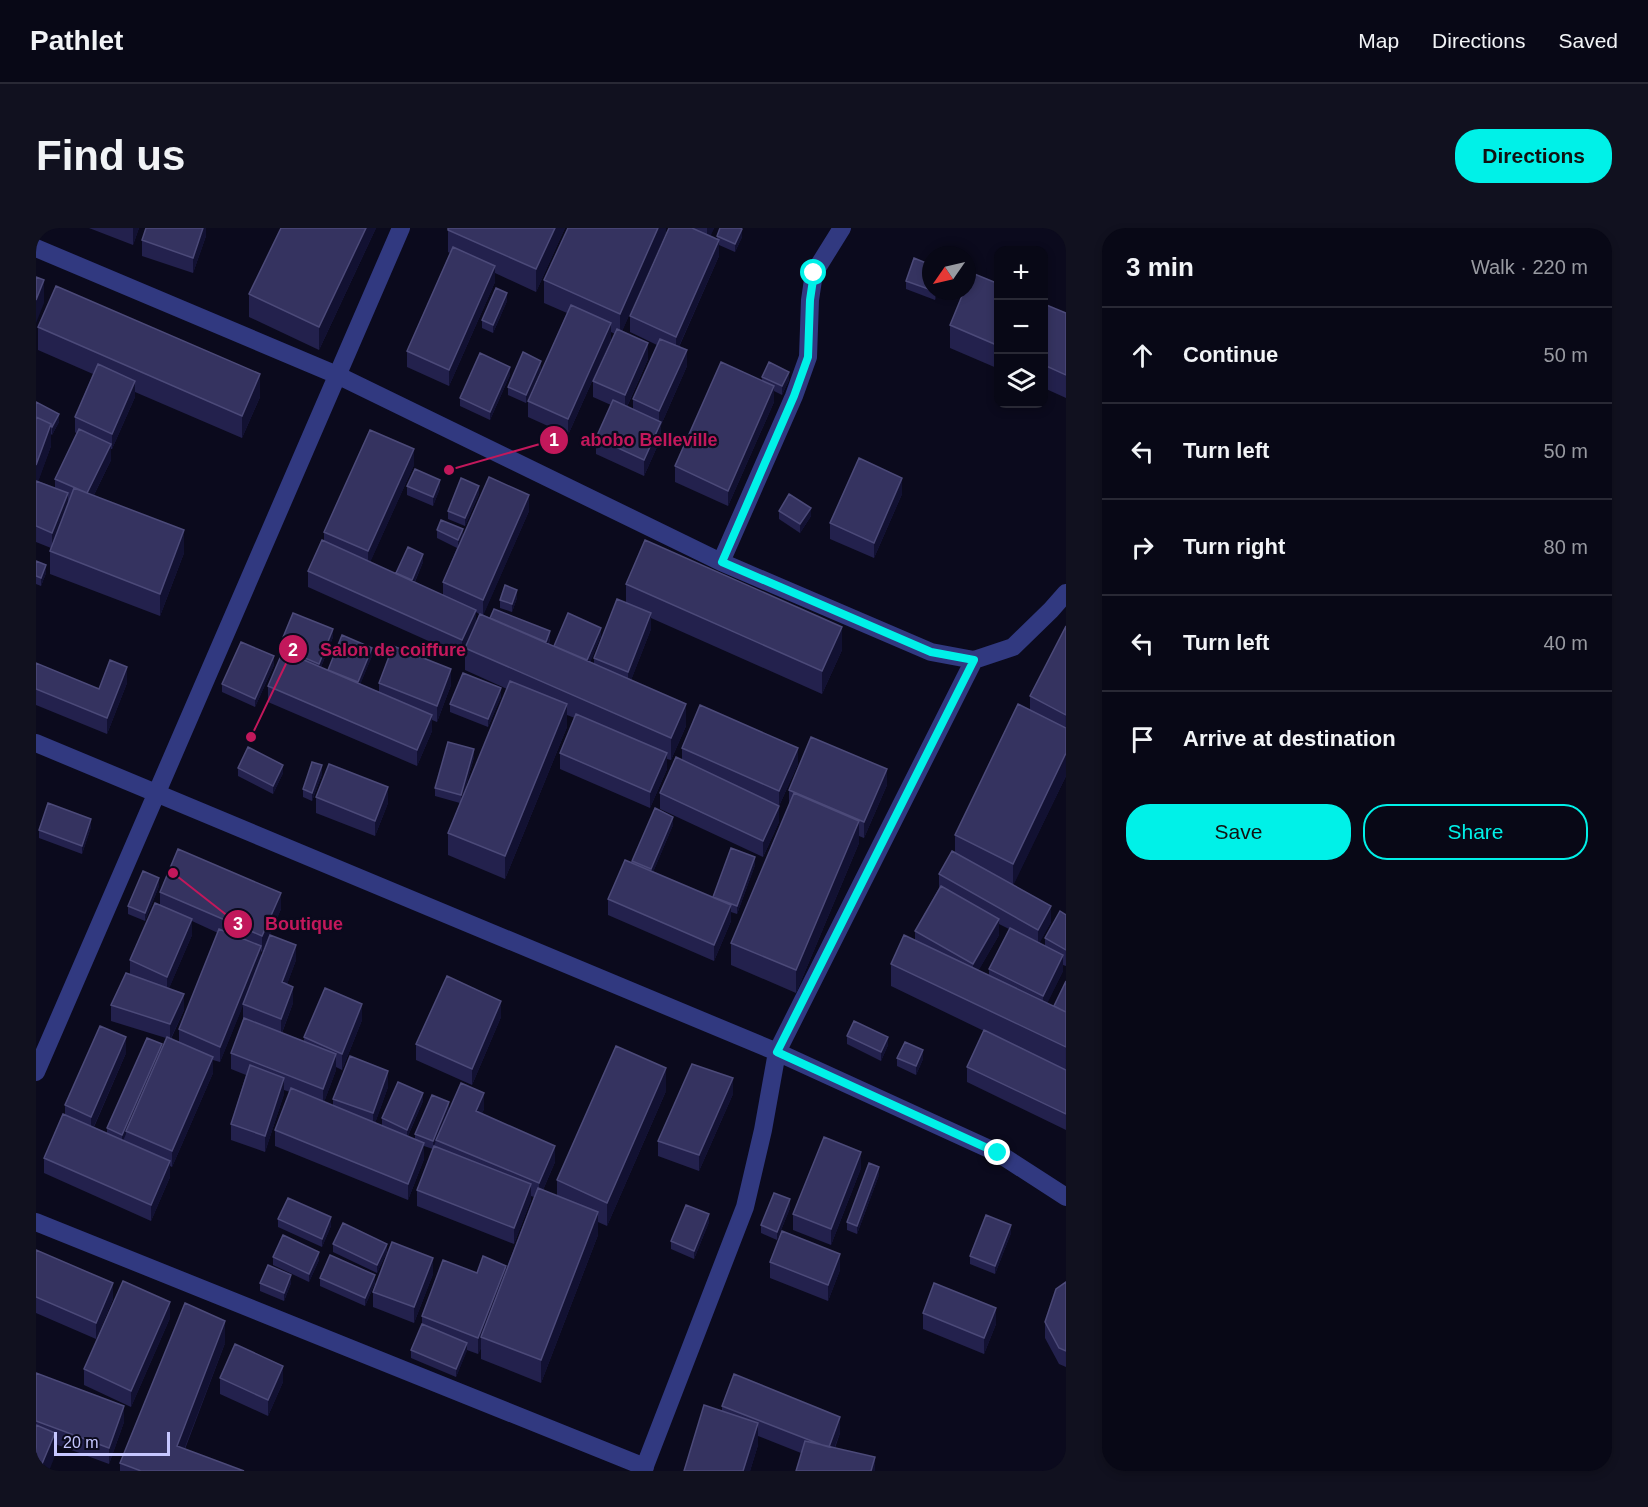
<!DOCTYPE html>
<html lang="en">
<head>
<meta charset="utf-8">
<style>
  body { margin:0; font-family:Helvetica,sans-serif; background:#11111f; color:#f1f3f6 }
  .controls { position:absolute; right:18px; top:18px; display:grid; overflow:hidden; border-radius:12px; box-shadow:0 3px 9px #0003 }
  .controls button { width:54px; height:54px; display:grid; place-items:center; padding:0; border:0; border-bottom:2px solid #292935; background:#080816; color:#f1f3f6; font:30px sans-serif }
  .compass { position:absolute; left:886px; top:18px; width:54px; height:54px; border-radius:50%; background:#080816; box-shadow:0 3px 9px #0003; rotate:236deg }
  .scale { position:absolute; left:18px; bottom:15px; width:116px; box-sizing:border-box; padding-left:6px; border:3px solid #c6c7ff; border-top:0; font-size:16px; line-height:21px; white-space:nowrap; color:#c6c7ff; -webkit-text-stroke:4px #0b0a1d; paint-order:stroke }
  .stop { position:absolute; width:18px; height:18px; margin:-14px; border:4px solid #00f1e8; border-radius:50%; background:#fff }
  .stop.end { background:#00f1e8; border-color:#fff; box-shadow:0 2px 6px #0008 }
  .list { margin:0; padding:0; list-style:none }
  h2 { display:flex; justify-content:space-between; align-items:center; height:78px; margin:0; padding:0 24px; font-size:26px }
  h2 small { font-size:20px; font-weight:400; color:#989aa1 }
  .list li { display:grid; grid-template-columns:39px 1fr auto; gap:18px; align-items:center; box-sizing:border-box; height:96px; padding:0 24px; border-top:2px solid #292935 }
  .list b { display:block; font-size:22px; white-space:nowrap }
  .list em { font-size:20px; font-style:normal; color:#989aa1 }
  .actions { display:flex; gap:12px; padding:18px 24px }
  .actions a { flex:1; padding:14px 0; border:2px solid #00f1e8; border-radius:24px; text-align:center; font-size:21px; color:#00f1e8 }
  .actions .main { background:#00f1e8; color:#111 }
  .icon { flex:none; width:33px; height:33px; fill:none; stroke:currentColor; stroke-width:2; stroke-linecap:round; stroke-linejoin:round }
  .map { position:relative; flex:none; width:1030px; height:1243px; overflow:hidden; border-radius:24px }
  header { display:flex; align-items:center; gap:36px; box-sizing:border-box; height:84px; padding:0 30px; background:#080816; border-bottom:2px solid #292935 }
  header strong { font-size:28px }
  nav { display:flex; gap:33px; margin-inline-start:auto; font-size:21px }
  .intro { display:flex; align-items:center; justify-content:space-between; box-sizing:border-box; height:144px; padding:0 36px }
  h1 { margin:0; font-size:42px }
  .button { padding:15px 27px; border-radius:24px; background:#00f1e8; color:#111; font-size:21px; font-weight:700 }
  main { display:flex; gap:36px; padding:0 36px }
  aside { flex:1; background:#080816; border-radius:24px; box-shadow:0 3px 9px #0003 }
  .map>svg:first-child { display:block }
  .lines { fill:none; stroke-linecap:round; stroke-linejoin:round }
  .minor { stroke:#313980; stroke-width:18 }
  .wall { fill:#23214d; fill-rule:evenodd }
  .shaded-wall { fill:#121132 }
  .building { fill:#353360; stroke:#4c4a79; stroke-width:1.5 }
  .route { stroke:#00f1e8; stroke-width:8 }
  .leader { fill:none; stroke:#c2185b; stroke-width:2 }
  .callout-dot { fill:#c2185b; stroke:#0b0a1d; stroke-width:2 }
  .mark-label { font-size:18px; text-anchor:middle; font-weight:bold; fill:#fff }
  .callout-label { font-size:18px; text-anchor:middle; font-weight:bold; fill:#c2185b; stroke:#0b0a1d; stroke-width:4.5; stroke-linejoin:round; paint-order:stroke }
</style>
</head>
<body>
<header>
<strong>Pathlet</strong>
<nav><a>Map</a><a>Directions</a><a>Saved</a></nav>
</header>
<div class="intro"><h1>Find us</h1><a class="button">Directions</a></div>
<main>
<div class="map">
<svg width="1030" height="1243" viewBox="0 0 1030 1243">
  <rect width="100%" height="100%" fill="#0b0a1d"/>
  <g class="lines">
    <!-- minor -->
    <path class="minor" d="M0,20L301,147L685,334L895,424L938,432L977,419L1015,382L1030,365
      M685,334L758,168L772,129L774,72L778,45L806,0
      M0,515L741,824L962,925L1030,969
      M0,844L365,0
      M0,994L609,1239
      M607,1243L709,979L727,902L741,824L938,432"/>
  </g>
  <!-- wall -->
  <path class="wall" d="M53,0H103L97,17Z
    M170,0V8L157,45L106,28V12Z
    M340,0L283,122L213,89V66Z
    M412,0H529L500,64L459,45V54L413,158L371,139V123L414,25L412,24Z
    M630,0V4L586,103L612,131L591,179L597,182V171L621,117L594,104V88L633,0H678L674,8L681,11V8L706,9L699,24L683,17V28L643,119L651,138L625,197V210L608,248L560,226V210L575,177L557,169V153L579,106L575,104V111L532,207L492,189V173L531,85L508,75V52Z
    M895,37V63H902L899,72L870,61V53Z
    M963,56V141L914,120V97Z
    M471,73L457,105L446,100V92Z
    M1008,76L1030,85V170L1008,160Z
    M2,99L224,169L206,210L99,164V169L76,221H75V232L58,267L148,325L124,388L14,346V323L15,320L0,314V174L23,194L16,207L15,206V218L2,253L19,260V251L41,206L39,204V189L57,146L2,122Z
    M505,141L490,175L472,167V159Z
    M474,147L454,192L424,178V170Z
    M726,149L753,152L746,167L738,163V174L692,278L639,254V238L726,153Z
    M378,237L334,334L360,346V345L387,334L379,354L407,367V354L421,320L401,310V302L427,308L493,283L447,387L514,411L513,416L518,418L565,408L554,434L558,435V430L590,375V356L806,422L786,466L615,390V401L595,452L650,498L635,532L631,531V541L614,580L524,541V525L539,490L531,487V499L469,651L412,627V605L424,575L399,568V560L438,529L426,572L471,461L429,442V422L426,428L272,359V343L288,314V304ZM440,384L443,386L440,395Z
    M371,258L404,260L397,278L371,267Z
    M443,266L429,298L412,291V283Z
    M866,266L838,330L794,311V295Z
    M743,283L775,288L764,305L743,291Z
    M0,333L10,345L5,358L0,356Z
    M481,370L476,384L464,380V372Z
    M1030,398V548L977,657L1015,694L1003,715L1009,718V710L1030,687V738L1027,737V743L1011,775L1018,778L1030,753V902L931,854V839L948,803L855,758V736L879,713V703L903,660V646L919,624V607L994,482V468ZM963,696L973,701L953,741V748L942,743L963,707Z
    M297,409L285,439L292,442L336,428L324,456L343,464V455L415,457L401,494L396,492V503L381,538L232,474V458L245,428H243V419Z
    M0,435L63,461L91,455L71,506L0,477Z
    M238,437L219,479L186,464V456Z
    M465,469L452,499L414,484V476Z
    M646,520L762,536L743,578V594L727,629L624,581V565L646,532Z
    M202,540L247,545L237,566L202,548Z
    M286,546L276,573L267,569V561Z
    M851,557L828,610L823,608V615L760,765L695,737V715L753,577V562Z
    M280,569L352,575L339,608L280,585Z
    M637,597L617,644L677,670L719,637L701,686L695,684V693L678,733L572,687V671L596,635V633Z
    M55,599L46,626L3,610V602Z
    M123,658L109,693L92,686V678Z
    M124,664L245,681L226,724L225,723V732H260L251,756L257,775L246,805L268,813V809L326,792L306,842L300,839V842L288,874L297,878V871L352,859L339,895L346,898V890L387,873L372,908L379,911V906L413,881H448L446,885L519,934L507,962L521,968V952L630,863L571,998L562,994V1007L505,1155L445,1131V1120L442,1126L431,1122L420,1149L375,1130V1122L386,1096V1088L441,1045L470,1042L498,969L495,968V972L478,1016L381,978V962L397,921L388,918V931L372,972L239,918V902L254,864L248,862V866L229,924L195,912V896L210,847L195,841V825L207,792V777L184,834L177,832V845L136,939L134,938V949L115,993L8,945V930L29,886V877L90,825L58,899L71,905V900L126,821L130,810L75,793V777L94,746V732L124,677ZM156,693L182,705L143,801V814L135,811L148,782L133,760L156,707Z
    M465,789L436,857L380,832V816Z
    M811,808L852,817L845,833L811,816Z
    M861,830L887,831L880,847L861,838Z
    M697,866L663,943L622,928V913Z
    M825,940L795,1017L757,1002V986Z
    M843,947L821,1006L811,1002V994Z
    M754,980L741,1012L725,1005V997Z
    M242,991L295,998L286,1019L242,999Z
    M673,994L658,1031L635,1021V1013Z
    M975,1005L959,1046L934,1036V1028Z
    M297,1016L351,1024L341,1045L297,1024Z
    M0,1022L77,1071L60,1111L0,1085Z
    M237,1029L283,1032L273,1054L237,1037Z
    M734,1034L804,1042L792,1073L734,1050Z
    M397,1046L378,1095L337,1079V1064Z
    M284,1050L339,1055L329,1078L284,1058Z
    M1030,1054V1139L1023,1136L1009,1110V1094Z
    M224,1055H255L248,1073L224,1063Z
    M887,1085L960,1096L948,1126L887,1101Z
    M134,1090L95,1179L48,1157V1141Z
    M189,1115L149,1221L208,1243H84V1235Z
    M0,1145L88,1194L73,1236L19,1216V1228L0,1243Z
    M184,1150L247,1154L232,1188L184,1166Z
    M686,1178L804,1205L799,1220L839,1243L765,1225L722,1208V1217L714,1243H648L686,1183Z"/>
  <!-- shaded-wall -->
  <path class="shaded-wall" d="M97,0H103L97,17Z
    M167,0H170V8L157,45V30Z
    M330,0H340L283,122V99Z
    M519,0H529L500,64V41Z
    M622,0H630V4L584,108V86Z
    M671,0H678L671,16Z
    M706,1V9L699,24V16Z
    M683,12V28L640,125V109Z
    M459,38V54L413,158V142Z
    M8,52V75L0,95V72Z
    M899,63H902L899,72Z
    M471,65V73L457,105V97Z
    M575,95V111L532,207V191Z
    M612,115V131L589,183V167Z
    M651,122V138L625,197V210L608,248V232L623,197V183Z
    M505,133V141L490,175V167Z
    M474,139V147L454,192V184Z
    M753,144V152L746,167V158Z
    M224,146V169L206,210V188Z
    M99,153V169L76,221V206Z
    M738,158V174L692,278V263Z
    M23,186V194L16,207V199Z
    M15,196V218L0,260V237Z
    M75,216V232L51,281V266Z
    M378,221V237L332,339V323Z
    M866,250V266L838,330V315Z
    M404,252V260L397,278V269Z
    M443,258V266L429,298V290Z
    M32,265V281L16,321V305Z
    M493,267V283L447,388V372Z
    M775,280V288L764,305V296Z
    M427,301V309L422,320V312Z
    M148,302V325L124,388V366Z
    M387,326V334L376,360V352Z
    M10,337V345L5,358V350Z
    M481,362V370L476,384V376Z
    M440,382V398L429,420L426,428V412Z
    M615,385V401L592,460V444Z
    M806,399V422L786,466V443Z
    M565,400V408L550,445V437Z
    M297,401V409L283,444V436Z
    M514,403V411L508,426V418Z
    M336,420V428L322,462V454Z
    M238,428V437L219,479V471Z
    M91,439V455L71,506V490Z
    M415,441V457L401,494V478Z
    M465,460V469L452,499V491Z
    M531,476V499L469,651V628Z
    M650,476V498L635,532V510Z
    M396,487V503L381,538V522Z
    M762,520V536L743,578V563Z
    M438,521V529L425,576V567Z
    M631,525V541L614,580V564Z
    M1030,525V548L977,658V636Z
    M247,537V545L237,566V558Z
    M286,537V546L276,573V565Z
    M851,541V557L828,610V594Z
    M352,559V575L339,608V593Z
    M743,578V594L727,629V613Z
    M637,589V597L615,649V641Z
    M55,591V599L46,626V618Z
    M823,593V615L760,765V742Z
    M719,629V637L701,686V678Z
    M123,650V658L109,693V685Z
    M245,665V681L226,724V708Z
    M695,677V693L678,733V717Z
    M1015,678V694L1002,718V702Z
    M156,691V707L131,765V749Z
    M963,691V707L937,752V736Z
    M260,717V732L246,770V754Z
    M225,718V734L184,834V819Z
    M1027,727V743L1007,784V768Z
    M257,759V775L245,807V791Z
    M148,766V782L134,812V796Z
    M465,773V789L436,857V841Z
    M326,776V792L306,842V826Z
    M90,809V825L55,905V889Z
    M852,809V817L845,833V824Z
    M126,816V824L90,903V906L86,915V907Z
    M887,822V831L880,847V838Z
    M300,826V842L287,877V861Z
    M177,829V845L136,939V923Z
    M630,840V863L571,998V975Z
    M352,843V859L337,901V885Z
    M248,850V866L229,924V908Z
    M697,850V866L663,943V927Z
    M387,865V873L371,910V902Z
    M448,865V881L440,898V883Z
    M413,874V882L400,912L397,921V913Z
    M388,915V931L372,972V956Z
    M519,918V934L503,971V955Z
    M825,924V940L795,1017V1001Z
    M134,933V949L115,993V977Z
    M843,939V947L821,1006V998Z
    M495,956V972L478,1016V1000Z
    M754,971V980L741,1012V1004Z
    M562,984V1007L505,1155V1132Z
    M673,986V994L658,1031V1023Z
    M295,989V998L286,1019V1011Z
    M975,997V1005L959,1046V1038Z
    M351,1016V1024L341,1045V1037Z
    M283,1024V1032L273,1054V1046Z
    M804,1026V1042L792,1073V1057Z
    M397,1030V1046L378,1095V1079Z
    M470,1038V1054L445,1109V1120L442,1126V1110Z
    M255,1047V1055L248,1073V1065Z
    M339,1047V1055L329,1078V1070Z
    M77,1055V1071L60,1111V1095Z
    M134,1074V1090L95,1179V1163Z
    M960,1080V1096L948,1126V1110Z
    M189,1093V1115L141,1240V1218Z
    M431,1115V1123L420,1149V1141Z
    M247,1138V1154L232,1188V1172Z
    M88,1178V1194L73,1236V1220Z
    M804,1189V1205L792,1236V1220Z
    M722,1195V1217L714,1243H707Z
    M19,1205V1228L13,1243H3Z
    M839,1229V1243H835Z"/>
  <!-- building -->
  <path class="building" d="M110,0H167L157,30L106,12Z
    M245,0H330L283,99L213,66Z
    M412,0H519L500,41L412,2Z
    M532,0H622L584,86L508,52Z
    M633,0H656L683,12L640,109L594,88Z
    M684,0H704L706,1L699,16L681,8Z
    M417,19L459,38L413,142L371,123Z
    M878,30L895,37V62L870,53Z
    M936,45L963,56V118L914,97L928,63H931V57Z
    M0,49L8,52L0,72Z
    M20,58L224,146L206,188L2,99Z
    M460,60L471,65L457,97L446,92Z
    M1008,76L1030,85V147L1008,137Z
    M535,77L575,95L532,191L492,173Z
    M581,101L612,115L589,167L557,153Z
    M624,111L651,122L623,183L597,171Z
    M487,124L505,133L490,167L472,159Z
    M444,125L474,139L454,184L424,170Z
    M685,134L738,158L692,263L639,238Z
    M733,134L753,144L746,158L726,149Z
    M62,136L99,153L76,206L39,189Z
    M577,172L625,194L608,232L560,210Z
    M0,174L23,186L16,199L15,198V196L0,189Z
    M0,189L15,196L0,237Z
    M43,201L75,216L51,265L19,251Z
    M334,202L378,221L332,323L288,304Z
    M823,230L866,250L838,315L794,295Z
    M379,241L404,252L397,269L371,258Z
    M453,249L493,267L447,372L407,354Z
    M425,250L443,258L429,290L412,283Z
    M0,253L32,265L16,305L0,298Z
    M38,260L148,302L124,366L14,323Z
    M753,266L775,280L764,296L743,283Z
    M405,292L427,301L422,312L401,302Z
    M286,312L440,382L426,412L272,343Z
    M609,312L806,399L786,443L590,356Z
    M372,319L387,326L376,352L360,345Z
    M0,333L10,337L5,350L0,348Z
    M469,357L481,362L476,376L464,372Z
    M581,371L615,385L592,444L558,430Z
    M458,381L514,403L510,414L454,390Z
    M257,385L297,401L283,436L243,419Z
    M532,385L565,400L551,432L518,418Z
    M444,386L650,476L635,510L429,420Z
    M1030,398V487L994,468Z
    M306,407L336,420L322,454L292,442Z
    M205,414L238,428L219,471L186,456Z
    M357,418L415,441L401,478L343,455Z
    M247,423L396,487L381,522L232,458Z
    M74,432L91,439L71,490L0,461V435L63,461Z
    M427,445L465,460L452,491L414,476Z
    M474,453L531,476L469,628L412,605Z
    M982,476L1030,500V525L977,636L919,607Z
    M664,477L762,520L743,563L646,520Z
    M540,486L631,525L614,564L524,525Z
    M775,509L851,541L828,594L753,562Z
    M412,514L438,521L425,567L399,560Z
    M212,519L247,537L237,558L202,540Z
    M640,529L743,578L727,613L624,565Z
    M276,534L286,537L276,565L267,561Z
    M293,536L352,559L339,593L280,569Z
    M758,565L823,593L760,742L695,715Z
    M12,575L55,591L46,618L3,602Z
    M619,580L637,589L615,641L596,633Z
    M695,620L719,629L701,678L677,669Z
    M142,621L245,665L226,708L124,664Z
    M916,623L1015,678L1002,702L903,646Z
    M589,632L695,677L678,717L572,671Z
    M107,643L123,650L109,685L92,678Z
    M905,658L963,691L937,736L879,703Z
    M119,675L156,691L131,749L94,732Z
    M1024,683L1030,687V722L1009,710Z
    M974,700L1027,727L1007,768L953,741Z
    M183,701L225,718L184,819L143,801Z
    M234,707L260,717L246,754L257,759L245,791L207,776Z
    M868,707L1030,784V819L855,736Z
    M90,745L148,766L134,796L75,777Z
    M411,748L465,773L436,841L380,816Z
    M1030,753V784L1018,778Z
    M289,760L326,776L306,826L268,809Z
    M208,790L300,826L287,861L195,825Z
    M818,793L852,809L845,824L811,808Z
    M64,798L90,809L55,889L29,877Z
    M948,802L1030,842V886L931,839Z
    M131,809L177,829L136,923L90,903Z
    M111,810L126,816L86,907L71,900Z
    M869,814L887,822L880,838L861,830Z
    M580,818L630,840L571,975L521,952Z
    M314,828L352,843L337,885L297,871Z
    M656,836L697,850L663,927L622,913Z
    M214,837L248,850L229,908L195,896Z
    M362,854L387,865L371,902L346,890Z
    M425,855L448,865L440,883L519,918L503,955L400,912Z
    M255,860L388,915L372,956L239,902Z
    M396,867L413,874L397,913L379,906Z
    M27,886L134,933L115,977L8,930Z
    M788,909L825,924L795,1001L757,986Z
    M398,918L495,956L478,1000L381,962Z
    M833,935L843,939L821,998L811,994Z
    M502,960L562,984L505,1132L445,1109Z
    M738,965L754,971L741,1004L725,997Z
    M252,970L295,989L286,1011L242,991Z
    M650,977L673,986L658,1023L635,1013Z
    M950,987L975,997L959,1038L934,1028Z
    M307,995L351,1016L341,1037L297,1016Z
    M746,1003L804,1026L792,1057L734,1034Z
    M247,1007L283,1024L273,1046L237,1029Z
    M356,1014L397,1030L378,1079L337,1064Z
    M0,1022L77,1055L60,1095L0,1069Z
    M294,1027L339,1047L329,1070L284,1050Z
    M447,1028L470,1038L442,1110L386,1088L407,1032L441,1045Z
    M232,1037L255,1047L248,1065L224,1055Z
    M87,1053L134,1074L95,1163L48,1141Z
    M1030,1054V1123L1023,1120L1009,1094L1020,1061Z
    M898,1055L960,1080L948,1110L887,1085Z
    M149,1075L189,1093L141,1218L208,1243H105L84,1235Z
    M386,1096L431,1115L420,1141L375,1122Z
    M199,1116L247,1138L232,1172L184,1150Z
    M0,1145L88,1178L73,1220L0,1193Z
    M698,1146L804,1189L793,1219L786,1217L686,1178Z
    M668,1177L722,1195L707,1243H648Z
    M0,1197L19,1205L3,1243H0Z
    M769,1213L839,1229L835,1243H760Z"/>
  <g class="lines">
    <!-- route -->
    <path class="route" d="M778,45L774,72L772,129L758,168L686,334L895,424L938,432L741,824L962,925"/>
  </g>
  <!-- callouts -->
  <path class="leader" d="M413 242L518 212M215 509L257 421M137 645L202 696"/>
  <g class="callout-dot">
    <circle cx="413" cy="242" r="6"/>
    <circle cx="215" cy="509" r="6"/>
    <circle cx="137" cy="645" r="6"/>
    <circle cx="518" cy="212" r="15"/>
    <circle cx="257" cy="421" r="15"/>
    <circle cx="202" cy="696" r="15"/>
  </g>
  <g class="mark-label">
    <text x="518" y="218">1</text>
    <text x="257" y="428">2</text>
    <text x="202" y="702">3</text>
  </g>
  <g class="callout-label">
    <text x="613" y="218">abobo Belleville</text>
    <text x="357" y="428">Salon de coiffure</text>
    <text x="268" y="702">Boutique</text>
  </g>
</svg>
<div class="controls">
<button>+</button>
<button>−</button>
<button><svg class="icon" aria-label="layers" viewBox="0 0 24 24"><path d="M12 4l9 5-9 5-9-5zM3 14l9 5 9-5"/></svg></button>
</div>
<svg class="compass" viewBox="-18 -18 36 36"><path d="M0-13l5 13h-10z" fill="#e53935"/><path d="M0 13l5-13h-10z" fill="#989aa1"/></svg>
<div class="scale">20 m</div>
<div class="stop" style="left:778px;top:45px"></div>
<div class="stop end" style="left:962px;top:925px"></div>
</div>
<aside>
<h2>3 min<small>Walk · 220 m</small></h2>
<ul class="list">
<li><svg class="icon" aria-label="ahead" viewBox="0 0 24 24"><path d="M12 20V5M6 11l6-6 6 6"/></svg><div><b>Continue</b></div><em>50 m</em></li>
<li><svg class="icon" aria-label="left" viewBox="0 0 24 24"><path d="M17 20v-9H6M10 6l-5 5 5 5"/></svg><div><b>Turn left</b></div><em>50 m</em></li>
<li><svg class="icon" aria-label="right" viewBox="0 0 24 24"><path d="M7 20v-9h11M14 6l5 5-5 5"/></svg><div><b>Turn right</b></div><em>80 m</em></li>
<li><svg class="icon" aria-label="left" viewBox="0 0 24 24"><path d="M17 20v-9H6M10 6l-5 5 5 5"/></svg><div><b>Turn left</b></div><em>40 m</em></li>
<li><svg class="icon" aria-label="arrive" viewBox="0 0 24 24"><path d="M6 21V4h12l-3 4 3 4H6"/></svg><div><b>Arrive at destination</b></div></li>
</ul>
<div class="actions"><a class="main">Save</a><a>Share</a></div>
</aside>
</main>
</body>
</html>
